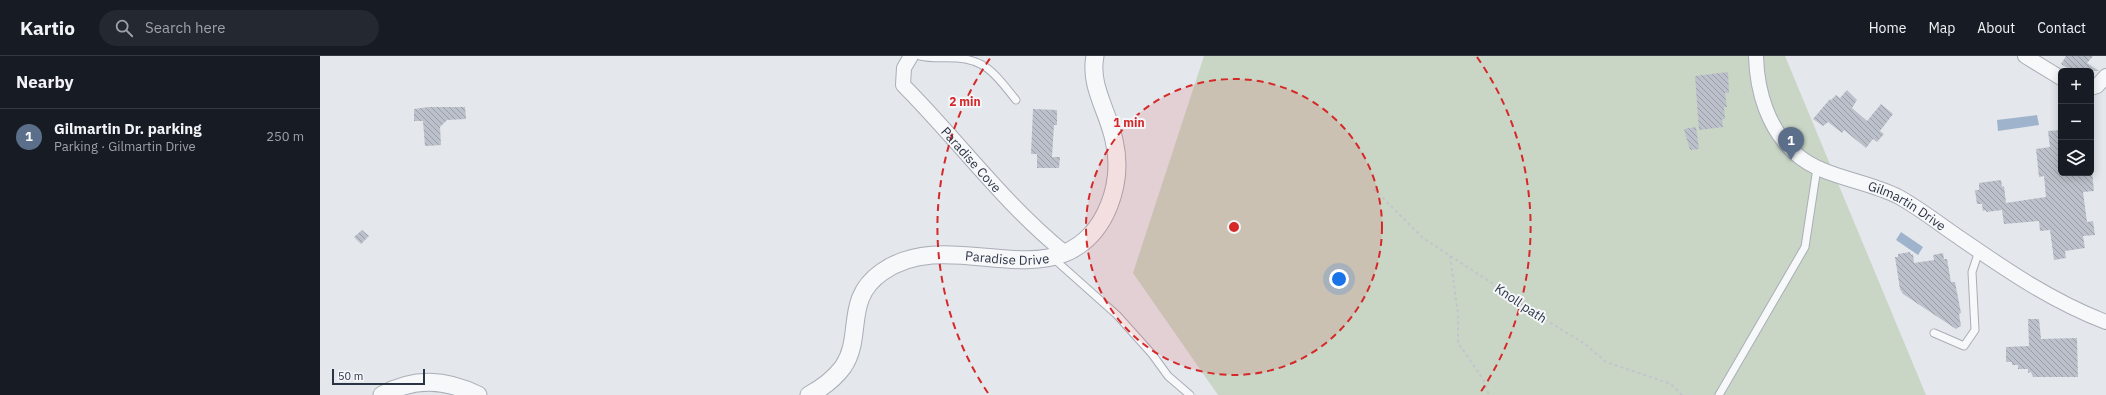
<!DOCTYPE html>
<html lang="en">
<head>
<meta charset="utf-8">
<style>
  body { margin:0; font-family:"IBM Plex Sans",sans-serif; background:#242831; color:#f1f3f6 }
  .controls { position:absolute; right:12px; top:12px; display:grid; overflow:hidden; border-radius:6px; box-shadow:0 2px 10px #0003 }
  .controls button { width:36px; height:36px; display:grid; place-items:center; padding:0; border:0; border-bottom:1px solid #363941; background:#171b24; color:#f1f3f6; font:20px sans-serif }
  .scale { position:absolute; left:12px; bottom:10px; width:93px; box-sizing:border-box; padding-left:4px; border:2px solid #2b3445; border-top:0; font-size:11px; line-height:14px; white-space:nowrap; color:#2b3445; -webkit-text-stroke:3px #f4f6f9; paint-order:stroke }
  .you { position:absolute; left:1019px; top:223px; width:14px; height:14px; margin:-10px; border:3px solid #fff; border-radius:50%; background:#1a73e8; box-shadow:0 0 0 6px #1a73e833 }
  .badge { display:grid; place-items:center; width:26px; height:26px; border-radius:50%; background:#ea580c; color:#fff; font-size:13px; font-weight:700 }
  .pin { position:absolute; translate:-50% -33px; filter:drop-shadow(0 1px 2px #0008) }
  .pin::after { content:''; position:absolute; top:21px; width:14px; height:12px; background:inherit; clip-path:polygon(0 0,100% 0,50% 100%) }
  .list { margin:0; padding:0; list-style:none }
  h2 { display:flex; justify-content:space-between; align-items:center; height:52px; margin:0; padding:0 16px; font-size:17px }
  h2 small { font-size:13px; font-weight:400; color:#9ea1a6 }
  .list li { display:grid; grid-template-columns:26px 1fr auto; gap:12px; align-items:center; box-sizing:border-box; height:56px; padding:0 16px; border-top:1px solid #363941 }
  .list b { display:block; font-size:15px; white-space:nowrap }
  .list p { margin:0; font-size:13px; white-space:nowrap; color:#9ea1a6 }
  .list em { font-size:13px; font-style:normal; color:#9ea1a6 }
  .icon { flex:none; width:22px; height:22px; fill:none; stroke:currentColor; stroke-width:2; stroke-linecap:round; stroke-linejoin:round }
  .map { position:relative; flex:none; width:1786px; height:339px; overflow:hidden }
  header { display:flex; align-items:center; gap:24px; box-sizing:border-box; height:56px; padding:0 20px; background:#171b24; border-bottom:1px solid #363941 }
  header strong { font-size:19px }
  nav { display:flex; gap:22px; margin-inline-start:auto; font-size:14px }
  .search { width:280px; height:36px; background:#242831; display:flex; align-items:center; gap:10px; box-sizing:border-box; padding:0 14px; border-radius:22px; color:#9ea1a6; font-size:15px }
  main { display:flex }
  aside { flex:1; background:#171b24 }
  .map>svg:first-child { display:block }
  .green { fill:#c9d6c5 }
  .water { fill:#9fb4cc }
  .building { fill:url(#building-back-hatch) }
  .lines { fill:none; stroke-linecap:round; stroke-linejoin:round }
  .service-casing { stroke:#a9aeb7; stroke-width:9 }
  .minor-casing { stroke:#a9aeb7; stroke-width:16 }
  .tertiary-casing { stroke:#a9aeb7; stroke-width:19 }
  .path { stroke:#c2c5cb; stroke-width:2; stroke-dasharray:3 3; stroke-linecap:butt }
  .service { stroke:#f7f8fa; stroke-width:7 }
  .minor { stroke:#f7f8fa; stroke-width:14 }
  .tertiary { stroke:#f7f8fa; stroke-width:17 }
  .ring { fill:none; stroke:#d62828; stroke-width:2; stroke-dasharray:7 5 }
  .labels { text-anchor:middle; stroke-width:4; stroke-linejoin:round; paint-order:stroke }
  .street-label { font-size:13px; fill:#2b3445; stroke:#f4f6f9 }
  .centre { fill:#d62828; stroke:#f4f6f9; stroke-width:2 }
  .ring-label { font-size:12px; text-anchor:middle; font-weight:bold; fill:#d62828; stroke:#f4f6f9; stroke-width:4; stroke-linejoin:round; paint-order:stroke }
</style>
</head>
<body>
<header>
<strong>Kartio</strong>
<div class="search"><svg class="icon" aria-label="search" viewBox="0 0 24 24"><circle cx="10" cy="10" r="6"/><path d="M15 15l6 6"/></svg>Search here</div>
<nav><a>Home</a><a>Map</a><a>About</a><a>Contact</a></nav>
</header>
<main>
<aside>
<h2>Nearby<small></small></h2>
<ul class="list">
<li><span class="badge" style="background:#5c6f8a">1</span><div><b>Gilmartin Dr. parking</b><p>Parking · Gilmartin Drive</p></div><em>250 m</em></li>
</ul>
</aside>
<div class="map">
<svg width="1786" height="339" viewBox="0 0 1786 339">
  <defs>
    <pattern id="building-back-hatch" width="6" height="6" patternUnits="userSpaceOnUse"><rect width="6" height="6" fill="#bbc0ca"/><path d="M-1 5l2 2M0 0l6 6M5-1l2 2" fill="none" stroke="#989da6"/></pattern>
  </defs>
  <rect width="100%" height="100%" fill="#e4e7ec"/>
  <!-- green -->
  <path class="green" d="M884,0H1465L1606,339H898L813,217Z"/>
  <!-- water -->
  <path class="water" d="M1717,59L1719,69L1678,75L1677,64Z
    M1581,176L1603,191L1598,199L1576,184Z"/>
  <!-- building -->
  <path class="building" d="M1746,0H1773L1767,7L1779,15H1752L1741,8Z
    M1408,16L1409,37H1405L1407,51H1404L1405,63H1402L1403,71L1379,74L1375,20Z
    M1527,34L1537,44L1532,52L1547,65L1561,48L1573,58L1560,75L1564,78L1557,86L1553,83L1546,92L1524,74L1522,77L1508,66L1503,70L1493,63L1510,43L1511,44L1516,39L1520,42Z
    M109,51H145L146,63L127,64L120,71L121,89L105,90L103,65H94V53Z
    M713,53L737,54V69H734L732,101H740L739,112H717V98H711Z
    M1376,71L1379,93L1370,94L1364,73Z
    M1741,74V117L1772,116L1774,135L1763,136L1767,166L1773,165L1775,179L1763,180L1765,192L1745,195L1746,202L1734,204L1730,174L1720,175L1719,165L1684,168L1682,154L1666,156V154L1663,155L1662,148H1657L1655,134H1659V127L1681,124L1682,131L1684,130L1686,147L1726,141L1724,120L1719,121L1716,93L1730,91L1728,75Z
    M42,174L49,180L41,188L34,181Z
    M1590,196L1591,199L1593,198L1594,207L1614,204L1613,199L1623,197L1624,203H1627L1631,226H1635L1641,257L1639,258L1641,270L1636,273L1583,238L1580,233L1575,201H1578V198Z
    M1708,263H1719L1721,283L1757,282L1758,321H1713L1711,316L1708,317V313H1698V309H1692V306H1686V291L1709,290Z"/>
  <g class="lines">
    <!-- service casing -->
    <g class="service-casing">
      <path id="service" d="M600,0C613,3 624,1 637,2C668,4 678,22 696,44
        M733,202L797,259L832,298L848,320L870,339
        M1614,277L1644,290L1655,274L1652,216L1659,195
        M1399,339L1485,191L1497,112"/>
    </g>
    <!-- minor casing -->
    <g class="minor-casing">
      <g id="minor">
        <path id="s1" d="M591,0L584,12L583,29C638,84 684,148 745,197"/>
        <path id="s2" d="M1436,0C1437,36 1448,73 1476,98C1503,122 1547,124 1579,141C1599,152 1618,167 1637,180C1685,213 1731,245 1786,266"/>
        <path d="M1705,0L1741,22"/>
        <path d="M1771,32L1777,30L1786,20"/>
      </g>
    </g>
    <!-- tertiary casing -->
    <g class="tertiary-casing">
      <g id="tertiary">
        <path d="M62,339C95,321 125,323 158,339"/>
        <path id="s3" d="M489,339C502,332 514,323 523,311C544,280 523,243 562,216C617,177 691,219 745,197C787,179 804,126 794,84C788,55 769,30 775,0"/>
      </g>
    </g>
    <!-- path -->
    <path class="path" d="M1054,133L1103,182L1178,231L1198,247L1265,288L1286,306L1351,328L1362,339
      M1130,200L1138,258V287L1163,323L1169,339"/>
    <!-- service -->
    <use href="#service" class="service"/>
    <!-- minor -->
    <use href="#minor" class="minor"/>
    <!-- tertiary -->
    <use href="#tertiary" class="tertiary"/>
  </g>
  <!-- distance rings -->
  <circle cx="914" cy="171" r="148" fill="#d62828" fill-opacity=".12"/>
  <g class="ring">
    <circle cx="914" cy="171" r="148"/>
    <path d="M668 337A297 297 0 0 1 671 1M1157 1A297 297 0 0 1 1160 337"/>
  </g>
  <g class="labels">
    <!-- street labels -->
    <g class="street-label">
      <text dy="5" stroke="none"><textPath href="#s1" startOffset="132">Paradise Cove</textPath></text>
      <text dy="5" stroke="none"><textPath href="#s2" startOffset="232">Gilmartin Drive</textPath></text>
      <text dy="5" stroke="none"><textPath href="#s3" startOffset="279">Paradise Drive</textPath></text>
      <text transform="translate(1201 247) rotate(34)" y="5">Knoll path</text>
    </g>
  </g>
  <circle cx="914" cy="171" r="6" class="centre"/>
  <g class="ring-label">
    <text x="645" y="50">2 min</text>
    <text x="809" y="71">1 min</text>
  </g>
</svg>
<div class="controls">
<button>+</button>
<button>−</button>
<button><svg class="icon" aria-label="layers" viewBox="0 0 24 24"><path d="M12 4l9 5-9 5-9-5zM3 14l9 5 9-5"/></svg></button>
</div>
<div class="scale">50 m</div>
<div class="you"></div>
<div class="pin badge" style="left:1471px;top:104px;background:#5c6f8a">1</div>
</div>
</main>
</body>
</html>
